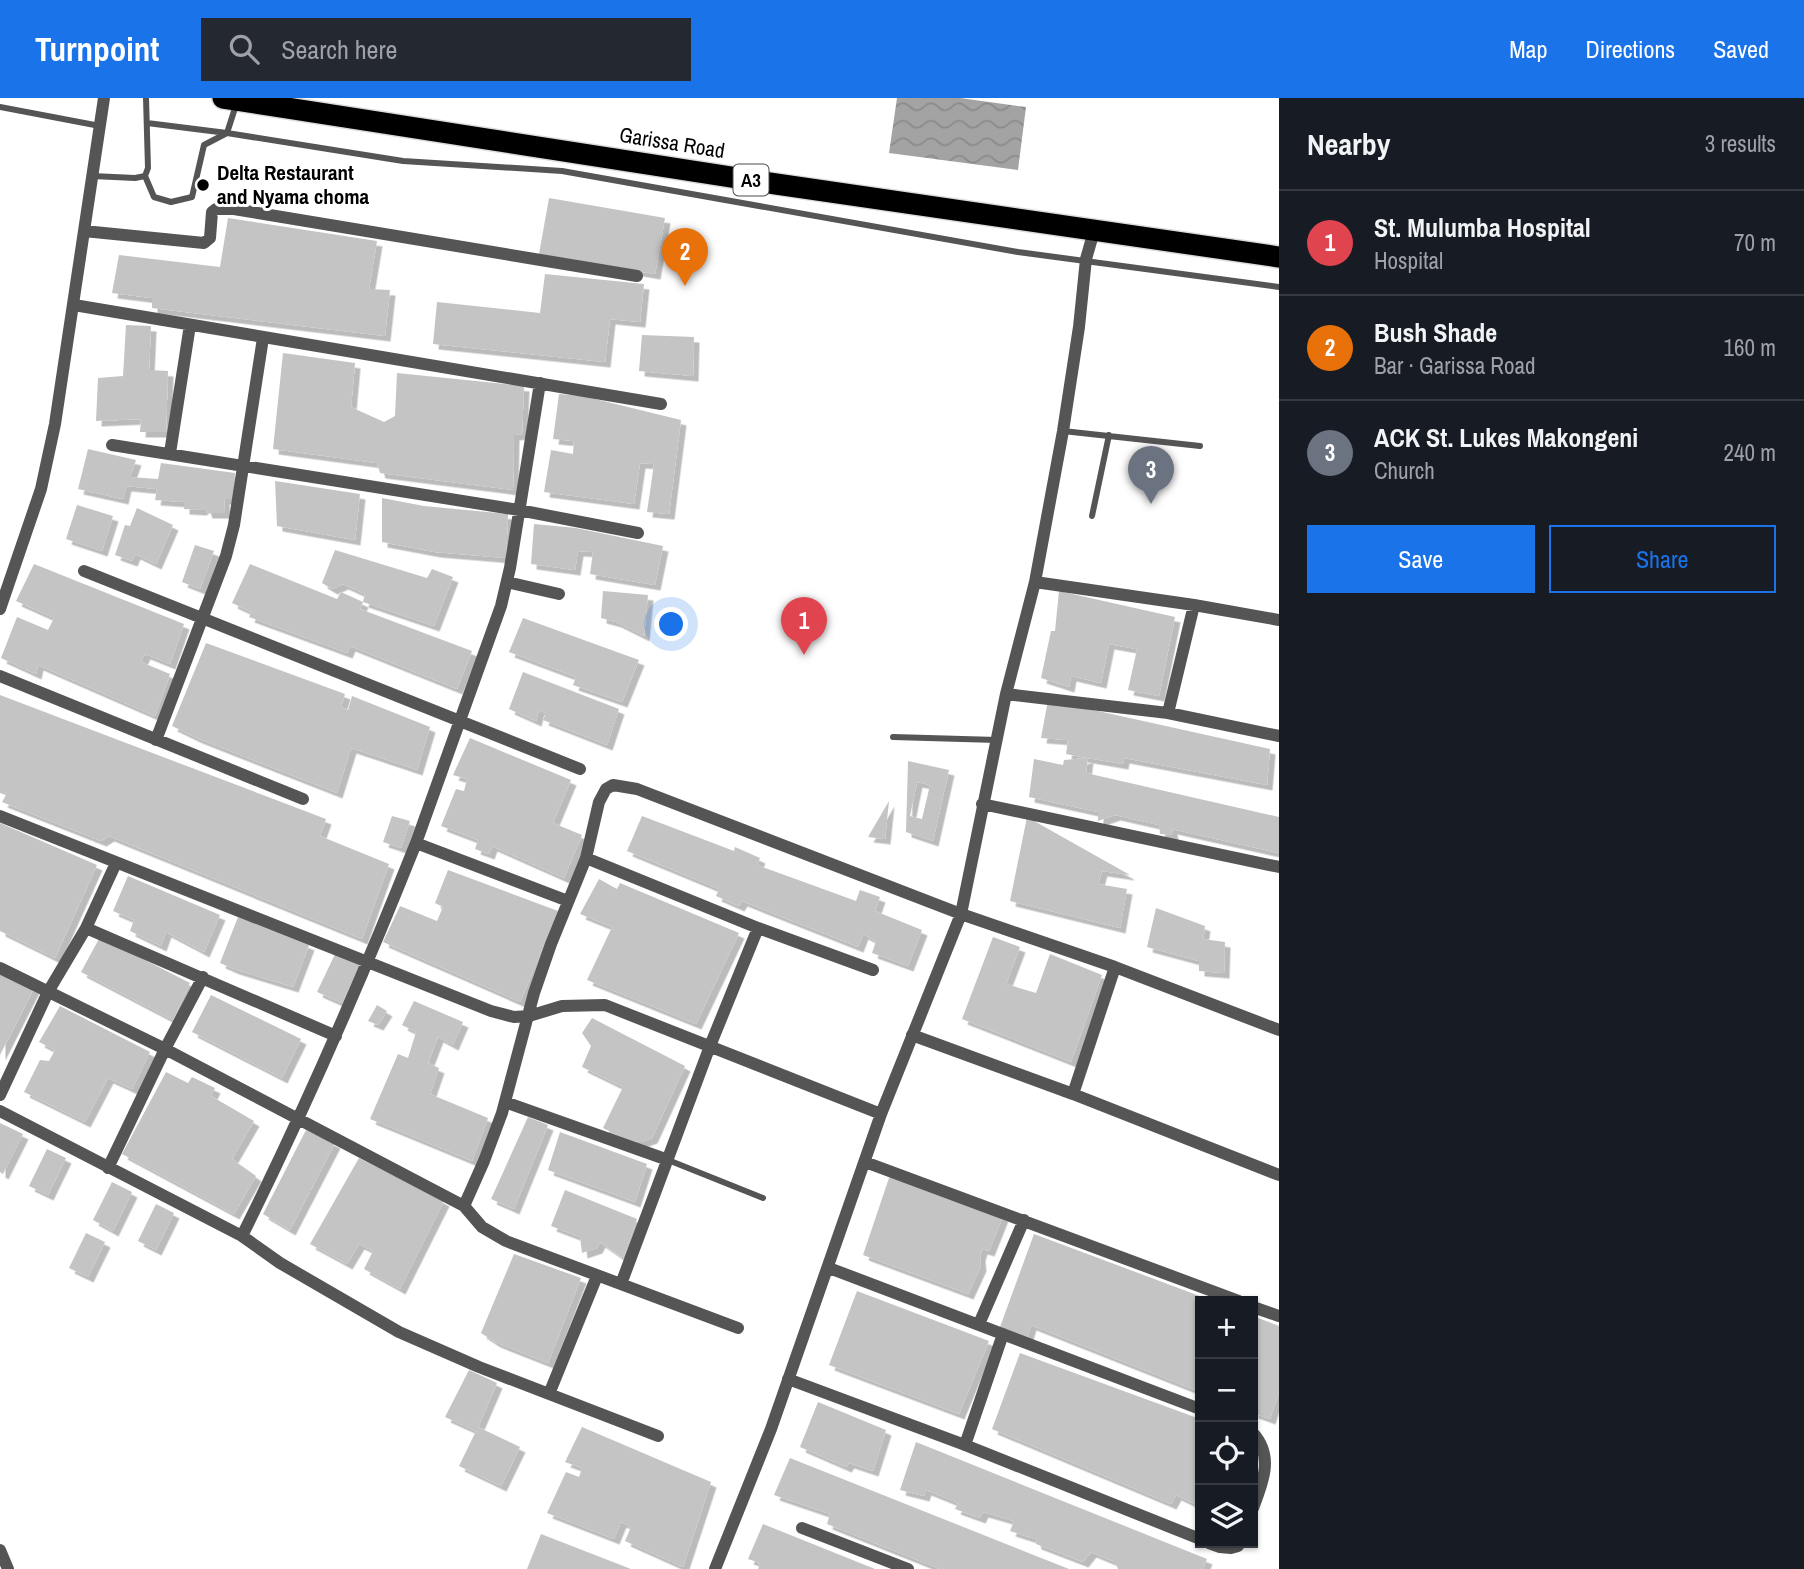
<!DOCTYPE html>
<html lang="en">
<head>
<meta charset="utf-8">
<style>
  body { margin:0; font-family:"Archivo Narrow",sans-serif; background:#242831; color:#f1f3f6 }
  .controls { position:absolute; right:21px; bottom:21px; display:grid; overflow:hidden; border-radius:0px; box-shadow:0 2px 5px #0004 }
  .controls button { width:63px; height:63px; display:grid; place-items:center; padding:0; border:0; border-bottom:2px solid #363941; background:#171b24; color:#f1f3f6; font:35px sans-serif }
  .you { position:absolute; left:672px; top:527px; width:24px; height:24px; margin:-18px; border:5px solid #fff; border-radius:50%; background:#1a73e8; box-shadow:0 0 0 10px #1a73e833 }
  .badge { display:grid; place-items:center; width:46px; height:46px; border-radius:50%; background:#1a73e8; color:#fff; font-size:23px; font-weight:700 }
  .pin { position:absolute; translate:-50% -58px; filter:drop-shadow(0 2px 4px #0008) }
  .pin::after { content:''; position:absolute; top:37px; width:24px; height:21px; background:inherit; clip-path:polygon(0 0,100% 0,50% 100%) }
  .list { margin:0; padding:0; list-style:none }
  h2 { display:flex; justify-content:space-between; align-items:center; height:91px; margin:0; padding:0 28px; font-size:30px }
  h2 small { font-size:23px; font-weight:400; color:#9ea1a6 }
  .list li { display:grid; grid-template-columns:46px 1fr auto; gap:21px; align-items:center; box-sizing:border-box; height:105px; padding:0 28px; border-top:2px solid #363941 }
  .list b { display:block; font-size:26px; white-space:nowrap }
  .list p { margin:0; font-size:23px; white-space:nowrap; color:#9ea1a6 }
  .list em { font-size:23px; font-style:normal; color:#9ea1a6 }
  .actions { display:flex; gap:14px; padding:21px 28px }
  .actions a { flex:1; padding:16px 0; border:2px solid #1a73e8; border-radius:0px; text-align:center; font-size:24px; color:#1a73e8 }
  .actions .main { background:#1a73e8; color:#fff }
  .icon { flex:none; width:38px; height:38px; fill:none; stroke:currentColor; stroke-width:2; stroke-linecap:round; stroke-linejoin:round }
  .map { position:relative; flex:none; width:1279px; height:1471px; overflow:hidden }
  header { display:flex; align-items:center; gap:42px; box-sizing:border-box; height:98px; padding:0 35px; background:#1a73e8; color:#fff }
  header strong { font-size:33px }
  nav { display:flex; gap:38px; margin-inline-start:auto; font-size:24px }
  .search { width:490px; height:63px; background:#242831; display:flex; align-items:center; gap:18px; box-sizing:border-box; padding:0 24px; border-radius:0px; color:#9ea1a6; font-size:26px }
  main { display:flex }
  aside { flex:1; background:#171b24 }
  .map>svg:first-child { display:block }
  .water { fill:url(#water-waves) }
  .building { fill:#c4c4c4; fill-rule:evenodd; filter:url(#shadow) }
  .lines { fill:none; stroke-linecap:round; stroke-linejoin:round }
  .highway-casing { stroke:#dbdbdb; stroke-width:24 }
  .lane { stroke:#555; stroke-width:6 }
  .street { stroke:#555; stroke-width:12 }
  .highway { stroke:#000; stroke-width:21 }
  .poi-dot { fill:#000; stroke:#fff; stroke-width:2.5 }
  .labels { text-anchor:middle; stroke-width:6; stroke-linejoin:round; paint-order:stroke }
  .shield { fill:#fff; stroke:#4c4c4c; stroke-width:2 }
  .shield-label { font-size:19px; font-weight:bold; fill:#000 }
  .street-label { font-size:21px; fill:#000; stroke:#fff }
  .poi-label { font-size:21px; font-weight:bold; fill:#000; stroke:#fff; text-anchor:start }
</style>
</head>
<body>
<header>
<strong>Turnpoint</strong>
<div class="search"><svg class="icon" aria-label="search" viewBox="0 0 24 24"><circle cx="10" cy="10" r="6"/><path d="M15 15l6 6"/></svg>Search here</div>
<nav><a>Map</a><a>Directions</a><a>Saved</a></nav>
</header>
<main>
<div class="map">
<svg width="1279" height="1471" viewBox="0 0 1279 1471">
  <defs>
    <pattern id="water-waves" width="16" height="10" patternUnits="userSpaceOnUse" patternTransform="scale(1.75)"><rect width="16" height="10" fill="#a3a3a3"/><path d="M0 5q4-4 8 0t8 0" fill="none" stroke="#8b8b8b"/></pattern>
    <filter id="shadow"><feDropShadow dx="5.5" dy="5.5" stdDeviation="0" flood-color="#0004"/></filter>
  </defs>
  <rect width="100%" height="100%" fill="#fff"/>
  <!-- water -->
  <path class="water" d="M897,0H960L1026,9L1018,72L889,55Z"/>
  <!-- building -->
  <path class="building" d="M549,100L665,120L655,176L539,156Z
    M228,120L377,143L369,191L390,192L385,238L152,210V200L112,195L119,157L220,169Z
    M545,176L644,186L640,224L610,221L605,264L433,246L437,204L540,215Z
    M126,227L151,228L149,272L168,273L166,334H140L141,321L96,323L98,280L123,278Z
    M642,237L694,239L693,278L639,273Z
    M283,255L355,265L351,309L384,324L395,318L397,275L524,288L522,336L514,337L513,392L380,375L377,365L273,351Z
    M559,296L583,298L681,322L669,416L647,414L654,366L640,365L634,406L544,394L551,352L573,356L574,343L553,341Z
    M88,351L136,362L130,379L158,381L161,365L235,375L234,401H224L225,415H207L205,409L201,412L184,411V404L155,402L157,391L126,388L123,401L78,391Z
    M275,383L360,396L355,442L277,428Z
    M382,400L424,408L508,416L506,460L435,454L382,444Z
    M77,407L113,418L102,453L66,441Z
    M137,410L173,427L156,466L135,456L132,463L115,457L125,427L130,428Z
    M534,426L576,430L663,448L655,487L590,476L593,454L578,453L575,472L531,466Z
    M195,447L214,453L200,491L182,484Z
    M335,452L427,480L432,471L453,479L434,528L363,504L365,496L343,486L332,491L322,485Z
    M34,466L184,526L170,566L145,556L141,564L170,576L155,618L38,567L36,576L1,560L17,519L48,532L54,520L16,503Z
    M250,466L337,501L341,494L363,504L360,511L472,553L457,591L350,548L347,555L249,519L251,514L232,505Z
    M603,493L648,497L644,538L616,524L601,520Z
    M1059,493L1175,519L1159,598L1128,592L1137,551L1109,546L1101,585L1071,578L1069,589L1041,580L1051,533H1055Z
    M523,520L639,562L622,604L573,587L576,579L509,554Z
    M206,545L345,596L341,609L348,612L352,598L430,629L417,672L351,650L337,695L197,640L172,628Z
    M523,574L619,611L607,647L543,622L546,615L539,612L536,623L509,611Z
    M0,597L326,721L320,738L389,766L362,841L109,738L101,743L2,704L6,697L0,695Z
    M1048,602L1270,651L1267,687L1124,660L1123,666L1088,660L1086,675L1279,719V755L1172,731L1173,737L1160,736L1159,727L1115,717L1098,723V714L1029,699L1034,661L1063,667L1064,662L1088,660L1066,656L1068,642L1041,640Z
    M470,640L571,682L553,725L582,737L564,780L492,748L489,756L475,751L478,742L441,728L456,691L464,693L467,681L453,677Z
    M908,663L949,672L933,743L906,734ZM917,684L930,687L922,721L910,718Z
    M889,703L885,741L868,739Z
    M392,718L410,723L401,750L383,744Z
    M642,718L734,753L735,749L760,760L757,767L856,803L860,792L880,799L875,813L922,832L908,868L872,855L876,843L863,836L858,849L742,803L739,808L716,798L719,791L627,753Z
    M1027,719L1130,777L1102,773L1098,786L1127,791L1120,830L1010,803Z
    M0,725L97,767L55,860L0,833Z
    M448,772L558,813L520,904L383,844L400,808L437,823L443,809L435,805Z
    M128,778L220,817L204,854L166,834L161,848L130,833L134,822L113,813Z
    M599,781L617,791L620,785L739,835L696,926L587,882L612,829L580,816Z
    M1156,810L1205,828L1203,841L1225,844L1224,875L1199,873V863L1147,849Z
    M238,819L309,847L293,889L234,871L220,865Z
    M100,839L190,885L173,922L81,874Z
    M993,839L1020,849L1006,886L1036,895L1050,856L1102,877L1071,964L962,921Z
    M336,854L360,866L342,905L317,894Z
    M0,874L34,890L0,957Z
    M211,897L301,941L282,980L192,934Z
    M414,903L463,924L453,947L438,939L428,965L439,970L430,996L488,1020L472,1063L370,1021L398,956L408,960L416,934L402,927Z
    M377,907L387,913L378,927L368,923Z
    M60,908L150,954L132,991L108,980L85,1024L24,994L40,962L49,963L55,952L39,944Z
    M592,920L685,968L652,1040L641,1044L628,1043L603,1030L623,989L582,969L591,948L582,935Z
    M166,974L188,985L192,979L215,990L211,998L254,1023L232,1061L256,1078L234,1116L122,1056Z
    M528,1019L548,1027L514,1111L491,1101Z
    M0,1025L23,1036L3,1076L0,1074Z
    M306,1032L335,1045L290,1132L263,1116Z
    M560,1034L647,1066L635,1104L548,1072Z
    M47,1051L66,1060L48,1097L29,1088Z
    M359,1060L444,1103L400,1191L364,1171L373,1153L359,1146L347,1166L310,1146Z
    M891,1074L1003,1118L989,1153L982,1151L980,1158L981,1168L968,1196L863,1157Z
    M112,1084L132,1094L113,1133L93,1122Z
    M565,1092L637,1121L623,1160L600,1144L597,1150L582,1155L580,1139L551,1128Z
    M156,1106L174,1115L156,1152L138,1143Z
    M86,1135L105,1144L88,1179L69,1170Z
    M1034,1136L1213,1203H1200V1294L1031,1227L1027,1240L1000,1229Z
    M514,1156L581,1180L548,1265L495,1244L481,1235Z
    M857,1193L989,1243L959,1316L829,1267Z
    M1253,1218L1279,1228V1293L1270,1321L1253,1315Z
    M1020,1255L1200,1321L1199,1408L1176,1397L1171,1406L992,1331Z
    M469,1272L497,1285L478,1329L520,1349L501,1388L459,1368L476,1333L445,1319Z
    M818,1304L886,1332L873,1373L849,1365L846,1369L800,1349Z
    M582,1329L711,1384L683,1469L625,1443L631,1429L621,1424L614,1441L547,1415L566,1374L579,1379L582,1370L565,1364Z
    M916,1344L1207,1461L1203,1471H1118L1115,1464L1091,1454L1083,1464L1036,1446L1035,1441L1010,1433L1014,1423L983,1414L980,1420L955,1411L958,1405L926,1392L924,1398L900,1392Z
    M790,1360L1069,1471H940L827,1426L830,1416L774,1397Z
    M763,1426L875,1471H758L760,1465L748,1461Z
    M541,1436L631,1471H527Z"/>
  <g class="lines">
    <!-- highway casing -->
    <g class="highway-casing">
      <path id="highway" d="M223,0L776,86L1279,159"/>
    </g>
    <!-- lane -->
    <path class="lane" d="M0,9L100,28
      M147,25L227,35L403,63L562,73L1018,154L1279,189
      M92,78L135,80L145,78L148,70L146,0
      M145,78L154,99L171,104L192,99L204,47L227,35L236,7
      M1063,333L1200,348
      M1092,418L1109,337
      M893,639L997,642
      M668,1062L763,1100"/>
    <!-- street -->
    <path class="street" d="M84,133L204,145L210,140L212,114L216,111H234L637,178
      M74,207L661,306
      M540,285L510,470L501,508L416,745L568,803
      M112,347L519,412L638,435
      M170,355L190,227
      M84,473L580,671
      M507,484L559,496
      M1035,484L1194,507L1279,522
      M0,511L41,391L55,326L104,0
      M0,578L303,701
      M1006,596L1168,615L1194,507
      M1168,615L1279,638
      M156,642L226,458L234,427L263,240
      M982,706L1279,769
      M0,718L491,913L514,919L529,918L562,908L605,907L881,1016
      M586,760L758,830L873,872
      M86,830L336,938
      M0,870L165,951L464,1108L482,1129L506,1143L738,1230
      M912,937L1073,996L1279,1077
      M1073,996L1115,869
      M0,997L48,894L86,830L116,765
      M505,1004L668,1062
      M0,1013L242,1138L280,1165L399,1234L479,1269L658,1338
      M865,1064L1239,1203
      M108,1070L165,951L203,879
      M464,1108L484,1063L502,1015L534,895L551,846L586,760L599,704L606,691L613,687L637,691L961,816L1115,869L1279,932
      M242,1138C306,1009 363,878 416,745
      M829,1170L1200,1311
      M621,1186L710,948L758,830
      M1253,1209L1279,1218
      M979,1226L1024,1122
      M788,1281L965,1347L1200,1441
      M549,1296L597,1178
      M1253,1335C1274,1358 1263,1384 1253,1410
      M965,1347L1003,1236
      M802,1430L908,1471
      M1209,1445L1220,1449L1231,1450L1238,1448L1240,1445
      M0,1452L8,1471
      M715,1471L771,1331L881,1016L961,816L1006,596L1035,484L1063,333L1079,229L1086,161L1094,133"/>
    <!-- highway -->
    <use href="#highway" class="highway"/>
  </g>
  <!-- markers -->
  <circle class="poi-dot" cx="203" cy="87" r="7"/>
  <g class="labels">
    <!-- shield labels -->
    <rect class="shield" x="733.5" y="66.5" width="35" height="31" rx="5"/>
    <g class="shield-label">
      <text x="751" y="89">A3</text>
    </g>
    <!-- street labels -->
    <g class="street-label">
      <text transform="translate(672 45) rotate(9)" y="7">Garissa Road</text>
    </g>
    <!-- poi labels -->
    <g class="poi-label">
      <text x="217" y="82">Delta Restaurant<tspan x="217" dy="24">and Nyama choma</tspan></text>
    </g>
  </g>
</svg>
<div class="controls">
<button>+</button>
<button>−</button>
<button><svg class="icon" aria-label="locate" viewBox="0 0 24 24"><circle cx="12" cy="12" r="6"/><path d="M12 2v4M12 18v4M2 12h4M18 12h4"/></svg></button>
<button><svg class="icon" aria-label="layers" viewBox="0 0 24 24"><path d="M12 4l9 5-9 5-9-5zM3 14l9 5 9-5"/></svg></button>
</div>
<div class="you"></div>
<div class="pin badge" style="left:804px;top:557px;background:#e0444e">1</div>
<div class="pin badge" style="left:685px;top:188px;background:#e8710a">2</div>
<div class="pin badge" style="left:1151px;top:406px;background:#6b7280">3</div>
</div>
<aside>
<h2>Nearby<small>3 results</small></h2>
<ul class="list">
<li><span class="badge" style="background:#e0444e">1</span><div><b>St. Mulumba Hospital</b><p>Hospital</p></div><em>70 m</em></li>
<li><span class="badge" style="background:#e8710a">2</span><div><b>Bush Shade</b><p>Bar · Garissa Road</p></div><em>160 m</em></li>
<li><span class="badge" style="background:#6b7280">3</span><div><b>ACK St. Lukes Makongeni</b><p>Church</p></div><em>240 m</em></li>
</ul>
<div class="actions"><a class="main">Save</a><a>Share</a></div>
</aside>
</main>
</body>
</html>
